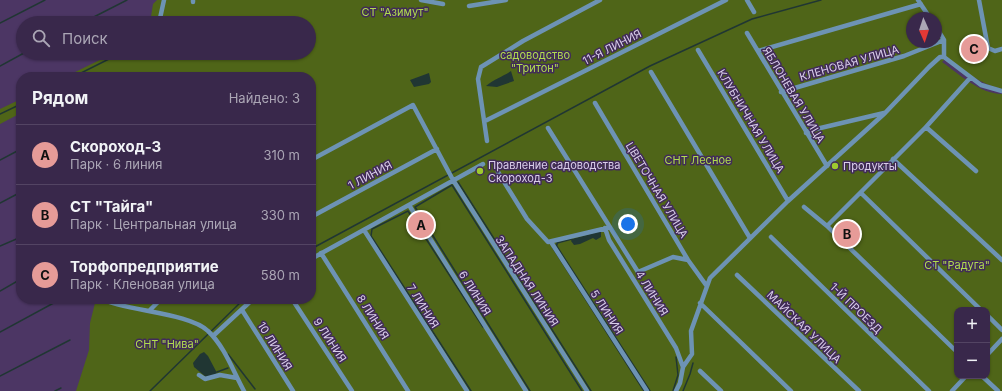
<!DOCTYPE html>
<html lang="ru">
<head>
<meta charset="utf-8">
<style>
  body { margin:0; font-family:Inter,sans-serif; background:#443455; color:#f1f3f6 }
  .controls { position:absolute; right:12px; bottom:12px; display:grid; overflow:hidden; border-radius:8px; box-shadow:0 1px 3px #0004 }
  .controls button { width:36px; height:36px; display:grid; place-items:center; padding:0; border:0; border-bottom:1px solid #534463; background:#39284b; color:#f1f3f6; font:20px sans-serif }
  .compass { position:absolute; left:906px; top:12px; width:36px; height:36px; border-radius:50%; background:#39284b; box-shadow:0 1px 3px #0004; rotate:177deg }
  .you { position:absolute; left:628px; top:224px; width:14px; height:14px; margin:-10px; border:3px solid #fff; border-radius:50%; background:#1a73e8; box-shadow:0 0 0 6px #1a73e833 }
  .badge { display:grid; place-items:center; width:26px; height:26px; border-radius:50%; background:#e69b98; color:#111; font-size:13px; font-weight:700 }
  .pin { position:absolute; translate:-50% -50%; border:2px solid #fff; box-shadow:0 1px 4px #0006 }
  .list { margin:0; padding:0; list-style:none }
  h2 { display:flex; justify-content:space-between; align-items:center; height:52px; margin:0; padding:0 16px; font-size:17px }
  h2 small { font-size:13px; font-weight:400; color:#aba6b5 }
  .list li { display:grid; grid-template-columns:26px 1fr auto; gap:12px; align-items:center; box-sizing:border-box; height:60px; padding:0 16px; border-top:1px solid #534463 }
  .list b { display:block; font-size:15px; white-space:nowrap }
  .list p { margin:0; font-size:13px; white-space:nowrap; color:#aba6b5 }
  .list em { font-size:13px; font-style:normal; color:#aba6b5 }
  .icon { flex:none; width:22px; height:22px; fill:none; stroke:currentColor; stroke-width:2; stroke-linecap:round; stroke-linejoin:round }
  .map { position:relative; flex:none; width:1002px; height:391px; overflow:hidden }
  .search { position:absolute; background:#39284b; box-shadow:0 1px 3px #0004; left:16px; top:16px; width:300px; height:44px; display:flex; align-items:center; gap:10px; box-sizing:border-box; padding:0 14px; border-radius:22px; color:#aba6b5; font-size:15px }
  .panel { position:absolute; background:#39284b; box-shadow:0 1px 3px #0004; left:16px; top:72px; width:300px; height:232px; border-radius:16px }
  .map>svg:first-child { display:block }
  .green { fill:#4f6518; fill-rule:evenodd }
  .water { fill:#203633 }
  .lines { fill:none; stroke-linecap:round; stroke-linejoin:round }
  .stream { stroke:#203633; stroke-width:1.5 }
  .minor { stroke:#6d93b4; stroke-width:4.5 }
  .poi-dot { fill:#9eca2f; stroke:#412b59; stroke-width:1.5 }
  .labels { text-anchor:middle; stroke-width:3; stroke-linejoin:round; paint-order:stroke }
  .park-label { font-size:11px; fill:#b1dd4e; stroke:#412b59 }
  .street-label { font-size:11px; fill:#daceea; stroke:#412b59 }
  .poi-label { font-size:11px; fill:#daceea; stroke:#412b59; text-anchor:start }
</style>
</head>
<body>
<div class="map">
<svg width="1002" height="391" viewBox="0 0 1002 391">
  <rect width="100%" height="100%" fill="#4c3664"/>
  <!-- green -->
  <path class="green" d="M157,0H1002V89C980,84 964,71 946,58L942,62C959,74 980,94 1002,94V391H76L89,350L90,323L96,299H311V77H130L126,74L122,77H65L114,53H309V23H150L153,4ZM912,18H936V42H912ZM957,310H987V376H957Z
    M21,99V113L0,124V109Z"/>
  <!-- water -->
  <path class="water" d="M511,71L514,81L497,87L486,86C494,79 502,77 511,71Z
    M429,73L431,82L429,84L414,87L410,80Z
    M601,231V237L596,240L593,238L580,244L574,245L571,241L572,239Z
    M204,352L208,356L217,373L213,376L206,377L194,367L193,363L200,354Z"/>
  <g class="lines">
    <!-- stream -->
    <path class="stream" d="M0,23L45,0
      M82,23L127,0
      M0,66L24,53
      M73,77L121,53
      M0,114L21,104
      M0,160L21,149
      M458,182L591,391
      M0,203L21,192
      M556,245L650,391
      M557,245V243L572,239
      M0,246L21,237
      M553,248L644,391
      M311,249L650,66L752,19L821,0
      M0,291L21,279
      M0,332L61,299
      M228,354L255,389
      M217,372L228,368
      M0,376L70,340
      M55,391L61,388
      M150,391L244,299
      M471,391L371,236L372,229L408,211L483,327
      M530,391L415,207L452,185L582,391
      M673,391L678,375L676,357
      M683,391L690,374L693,363"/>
    <!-- minor -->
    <path class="minor" d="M421,0L443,4
      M747,0L754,12
      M918,0L930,18
      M979,0L988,48L995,51L1002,49
      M193,2V0
      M469,6L506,0
      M159,23L164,0
      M936,27L944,40V57
      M747,33L827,166
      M698,50L788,201
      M758,51L921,4
      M651,72L750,238
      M781,92L904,56L944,40
      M595,103L688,260L706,285
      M485,121L726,0
      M926,127L976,171
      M548,128L638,272L673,257L688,260
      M806,133L812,130L884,113
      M487,141L478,79L481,67L523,41L600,0
      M893,159L1002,260
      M311,160L413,105L453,180L587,391
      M498,172L527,219L548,242L607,228
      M861,193L981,310
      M409,205L526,391
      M804,207L827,226L957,352
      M311,217L437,149
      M827,226L926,127L970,78
      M605,228L609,240L676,348L683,367
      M364,230L467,391
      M771,237L929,391
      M551,242L647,391
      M321,253L408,391
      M311,259L483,164
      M737,275L859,391
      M101,299C127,311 190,313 208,331C225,347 233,371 244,391
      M292,299L352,391
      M700,303L791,391
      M242,310L293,391
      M149,311L161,299
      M987,315L1002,330
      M213,336L253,299
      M987,355L1002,339
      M700,371L721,391
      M199,375L205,379L220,375L237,378
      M982,376L998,391
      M676,391L680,383L683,367L692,354L691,331L710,278L788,201L885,113L929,67L940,57H944L981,85L1002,91
      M952,391L966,376"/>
  </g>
  <!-- markers -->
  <g class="poi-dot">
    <circle cx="835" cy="166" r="4"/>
    <circle cx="480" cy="171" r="4"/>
  </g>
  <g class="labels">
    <!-- park labels -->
    <g class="park-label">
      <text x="395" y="16">СТ "Азимут"</text>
      <text x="535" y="59">садоводство<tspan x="535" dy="13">"Тритон"</tspan></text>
      <text x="698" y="164">СНТ Лесное</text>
      <text x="957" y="269">СТ "Радуга"</text>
      <text x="167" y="348">СНТ "Нива"</text>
    </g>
    <!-- street labels -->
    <g class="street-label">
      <text transform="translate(612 47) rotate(-27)" y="4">11-Я ЛИНИЯ</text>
      <text transform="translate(849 63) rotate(-16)" y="4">КЛЕНОВАЯ УЛИЦА</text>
      <text transform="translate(794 95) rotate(59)" y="4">ЯБЛОНЕВАЯ УЛИЦА</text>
      <text transform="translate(751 121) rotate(59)" y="4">КЛУБНИЧНАЯ УЛИЦА</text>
      <text transform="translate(370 175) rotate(-28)" y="4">1 ЛИНИЯ</text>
      <text transform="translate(657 190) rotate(59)" y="4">ЦВЕТОЧНАЯ УЛИЦА</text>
      <text transform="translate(527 281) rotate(57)" y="4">ЗАПАДНАЯ ЛИНИЯ</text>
      <text transform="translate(475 293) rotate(58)" y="4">6 ЛИНИЯ</text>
      <text transform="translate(652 293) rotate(58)" y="4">4 ЛИНИЯ</text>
      <text transform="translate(423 306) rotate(58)" y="4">7 ЛИНИЯ</text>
      <text transform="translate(856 308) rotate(44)" y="4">1-Й ПРОЕЗД</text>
      <text transform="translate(607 312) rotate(57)" y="4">5 ЛИНИЯ</text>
      <text transform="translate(373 317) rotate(58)" y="4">8 ЛИНИЯ</text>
      <text transform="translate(804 327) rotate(44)" y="4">МАЙСКАЯ УЛИЦА</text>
      <text transform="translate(330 340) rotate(57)" y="4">9 ЛИНИЯ</text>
      <text transform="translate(275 346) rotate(58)" y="4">10 ЛИНИЯ</text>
    </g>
    <!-- poi labels -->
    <g class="poi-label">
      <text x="488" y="169">Правление садоводства<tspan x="488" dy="13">Скороход-3</tspan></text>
      <text x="843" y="170">Продукты</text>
    </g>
  </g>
</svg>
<div class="controls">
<button>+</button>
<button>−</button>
</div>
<svg class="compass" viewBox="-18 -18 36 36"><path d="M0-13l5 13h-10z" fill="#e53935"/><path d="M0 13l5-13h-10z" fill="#aba6b5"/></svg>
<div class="you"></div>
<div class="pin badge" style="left:421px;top:225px">A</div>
<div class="pin badge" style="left:847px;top:234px">B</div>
<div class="pin badge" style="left:974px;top:49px">C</div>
<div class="search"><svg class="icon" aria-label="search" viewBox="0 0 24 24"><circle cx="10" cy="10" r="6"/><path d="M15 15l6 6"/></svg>Поиск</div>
<section class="panel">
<h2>Рядом<small>Найдено: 3</small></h2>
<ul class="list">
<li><span class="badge">A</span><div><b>Скороход-3</b><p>Парк · 6 линия</p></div><em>310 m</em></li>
<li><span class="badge">B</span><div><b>СТ &quot;Тайга&quot;</b><p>Парк · Центральная улица</p></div><em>330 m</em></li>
<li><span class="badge">C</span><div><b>Торфопредприятие</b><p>Парк · Кленовая улица</p></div><em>580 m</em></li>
</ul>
</section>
</div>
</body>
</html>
